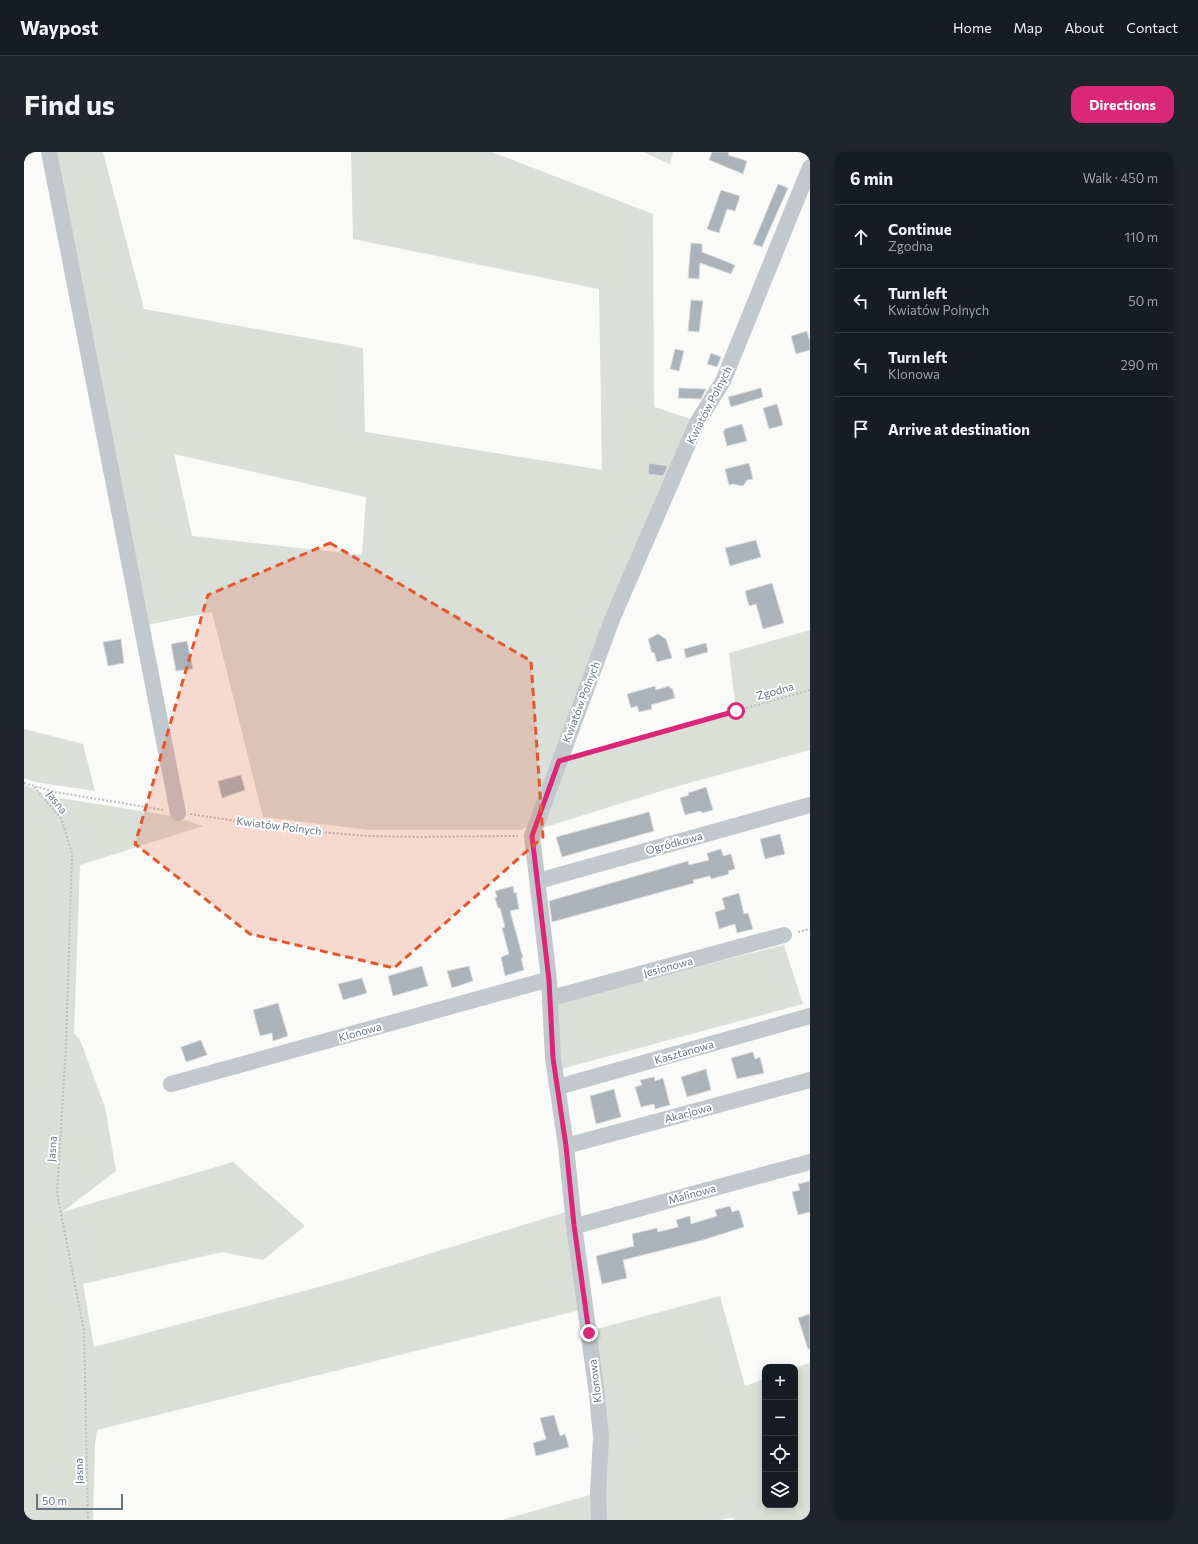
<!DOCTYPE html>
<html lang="en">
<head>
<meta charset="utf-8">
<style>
  body { margin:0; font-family:Commissioner,sans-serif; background:#20242c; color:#f1f3f6 }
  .controls { position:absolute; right:12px; bottom:12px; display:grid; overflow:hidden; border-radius:8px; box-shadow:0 2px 10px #0003 }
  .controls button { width:36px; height:36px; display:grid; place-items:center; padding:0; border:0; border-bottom:1px solid #363941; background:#171b24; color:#f1f3f6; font:20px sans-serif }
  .scale { position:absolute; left:12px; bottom:10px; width:87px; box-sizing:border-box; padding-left:4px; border:2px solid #657683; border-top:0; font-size:11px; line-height:14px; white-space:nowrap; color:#657683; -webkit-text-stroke:3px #fff; paint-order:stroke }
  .stop { position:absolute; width:12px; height:12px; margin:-9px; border:3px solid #db2777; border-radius:50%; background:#fff }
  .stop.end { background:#db2777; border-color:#fff; box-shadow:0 1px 4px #0008 }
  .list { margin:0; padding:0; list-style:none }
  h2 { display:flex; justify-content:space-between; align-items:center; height:52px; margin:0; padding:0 16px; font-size:17px }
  h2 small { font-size:13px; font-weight:400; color:#9ea1a6 }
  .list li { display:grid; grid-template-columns:26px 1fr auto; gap:12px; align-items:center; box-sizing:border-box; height:64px; padding:0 16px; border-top:1px solid #363941 }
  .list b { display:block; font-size:15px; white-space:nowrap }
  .list p { margin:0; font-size:13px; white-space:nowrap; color:#9ea1a6 }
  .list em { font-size:13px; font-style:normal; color:#9ea1a6 }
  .icon { flex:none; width:22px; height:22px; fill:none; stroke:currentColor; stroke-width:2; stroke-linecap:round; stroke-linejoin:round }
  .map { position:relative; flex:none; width:786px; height:1368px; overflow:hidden; border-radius:12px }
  header { display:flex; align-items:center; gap:24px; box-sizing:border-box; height:56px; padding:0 20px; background:#171b24; border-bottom:1px solid #363941 }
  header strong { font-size:19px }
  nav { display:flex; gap:22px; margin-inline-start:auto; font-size:14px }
  .intro { display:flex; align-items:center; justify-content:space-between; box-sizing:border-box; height:96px; padding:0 24px }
  h1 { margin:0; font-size:28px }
  .button { padding:10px 18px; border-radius:12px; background:#db2777; color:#fff; font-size:14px; font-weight:700 }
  main { display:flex; gap:24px; padding:0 24px }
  aside { flex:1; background:#171b24; border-radius:12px; box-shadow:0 2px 10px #0003 }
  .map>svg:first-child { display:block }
  .green { fill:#dadfd7; fill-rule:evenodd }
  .building { fill:#aab3b9; stroke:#dcdcda }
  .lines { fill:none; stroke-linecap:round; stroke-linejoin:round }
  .path { stroke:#bbbfc2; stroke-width:2; stroke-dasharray:2 2; stroke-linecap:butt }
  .minor { stroke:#c3c8cc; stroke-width:16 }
  .route { stroke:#db2777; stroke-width:5 }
  .marked { fill:#e4572e; fill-opacity:0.2; stroke:#e4572e; stroke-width:3; stroke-dasharray:8 5; stroke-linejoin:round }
  .labels { text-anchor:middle; stroke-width:4; stroke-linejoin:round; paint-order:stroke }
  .street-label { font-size:11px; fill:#657683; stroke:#fff }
</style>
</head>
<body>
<header>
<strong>Waypost</strong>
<nav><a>Home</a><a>Map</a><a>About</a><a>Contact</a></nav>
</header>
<div class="intro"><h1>Find us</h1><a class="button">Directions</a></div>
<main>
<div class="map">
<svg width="786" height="1368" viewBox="0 0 786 1368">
  <rect width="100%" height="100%" fill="#fafaf8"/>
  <!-- green -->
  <path class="green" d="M25,0H79L120,157L339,196L341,280L578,318L575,137L329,87L327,0H468L629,62L630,255L669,268L504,674L497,678H346L239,665L188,460L118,474ZM150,302L342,345L338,403L168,384Z
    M619,0H649L646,12Z
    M786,478V598L640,638L515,677L540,608L712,559L705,501Z
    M0,577L59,592L71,639L11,630L0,626Z
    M0,632L23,644L148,664L179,674L56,713L50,881L56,888L81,955L92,1019L38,1060L209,1010L281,1074L239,1108L198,1100L59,1132L70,1195L317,1129L545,1059L556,1158L73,1278L71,1292L69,1368H0Z
    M760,793L779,852L537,917L533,850Z
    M696,1144L721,1234L741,1227V1353H771V1216L786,1211V1368H710L709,1365L697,1368H581L569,1178Z
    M569,1342L570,1368H478Z"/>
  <!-- building -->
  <path class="building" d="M688,0H705L704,3L723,9L719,22L685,8Z
    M754,32L764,36L738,95L729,92Z
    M697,38L716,44L711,59L703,57L695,81L683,77Z
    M667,91L678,92V100L711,113L707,122L676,111L675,127L664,126Z
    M667,148L679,149L675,180L664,179Z
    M783,179L786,190V198L772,202L767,184Z
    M651,197L660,199L655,219L646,217Z
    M687,201L697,205L693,215L683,212Z
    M655,236L682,237L677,247L654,246Z
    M737,236L739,245L707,255L704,245Z
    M753,252L759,273L745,277L739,256Z
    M718,272L723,289L703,294L699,279H701L700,277Z
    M625,311L644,314L639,324L624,322Z
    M725,311L729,327L723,328L720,333L717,334L710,332L705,333L701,317Z
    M732,388L737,405L706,414L701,396Z
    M748,431L760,471L739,477L732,452L725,454L721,439Z
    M634,482L642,487L648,506L633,510L630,500L628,501L624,487Z
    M97,487L100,511L84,514L79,490Z
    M163,489L169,517L152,519L147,492Z
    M682,491L684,500L662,506L660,497Z
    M631,534L632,538L645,534L646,536H648L651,546L627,553L628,557L615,560L613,554L607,556L603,542Z
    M217,623L221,638L198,646L194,629Z
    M682,635L689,658L678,661L677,659L661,663L656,646L665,643L664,641Z
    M625,660L630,679L538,705L532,685Z
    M756,682L761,702L741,707L736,687Z
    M697,697L699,704L707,702L711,717L704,719L705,722L687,727L686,724L669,728L670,731L528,770L525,749L664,709L665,713L685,708L683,701Z
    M489,734L490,741L492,740L495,757L486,759L499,806H497L500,818L481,824L477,805L485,802L478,776L481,775L476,756H474L471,746L473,745L471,739Z
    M715,741L720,762L724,761L729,777L713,781L711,772L695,777L691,760L701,757L698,746Z
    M398,814L404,834L369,844L364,824Z
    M445,814L449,829L428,836L423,819Z
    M338,826L343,841L319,848L314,832Z
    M254,851L264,884L249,889L248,881L236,884L229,858Z
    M177,888L183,903L162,910L157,895Z
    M729,900L731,907L736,905L740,921L713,927L707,906Z
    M682,917L687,938L663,945L657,925Z
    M630,925L631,929L639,926L646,953L631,957L630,952L617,955L611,935L618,933L616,928Z
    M590,937L597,965L572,972L566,944Z
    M786,1029V1060L774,1063L768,1040L776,1038L774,1032Z
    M706,1054L708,1060L715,1058L720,1075L679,1088L599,1108L603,1126L578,1132L572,1104L610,1094L608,1082L633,1076L634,1080L654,1075L652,1068L666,1064L667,1072L693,1064L691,1058Z
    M786,1162V1197H784L774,1166Z
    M530,1263L536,1284L541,1282L545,1295L512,1304L509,1291L522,1287L516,1266Z"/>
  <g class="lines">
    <!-- path -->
    <path class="path" d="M553,604L786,538
      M0,631L31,640L140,658
      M10,635L37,666L48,701L42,894L33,1041L60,1179L64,1368
      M166,662C226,671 287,681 348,684C397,686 446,684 494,684
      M774,780L786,777"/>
    <!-- minor -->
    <path class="minor" d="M25,0L154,661
      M514,729L786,653
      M527,846L760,783
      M147,932L515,830L525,828
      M534,935L786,864
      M542,994L786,928
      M550,1073L559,1072L786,1010
      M575,1368L574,1343L577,1285L573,1243L550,1073L542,994L529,906L525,828L508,684L589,465L673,271L699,229L786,15"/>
  </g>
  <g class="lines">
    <!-- route -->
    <path class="route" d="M565,1181L550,1073L542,994L529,906L525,828L508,684L535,609L712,559"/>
  </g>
  <!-- marked area -->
  <path class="marked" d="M306,391L507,509L519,685L370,816L226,782L111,692L184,443Z"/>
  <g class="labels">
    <!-- street labels -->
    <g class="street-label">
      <text transform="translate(685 253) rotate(-63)" y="4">Kwiatów Polnych</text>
      <text transform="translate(751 539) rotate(-16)" y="4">Zgodna</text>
      <text transform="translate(557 550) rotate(-69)" y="4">Kwiatów Polnych</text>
      <text transform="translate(33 650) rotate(52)" y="4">Jasna</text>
      <text transform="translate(255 674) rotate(7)" y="4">Kwiatów Polnych</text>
      <text transform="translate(650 691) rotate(-15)" y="4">Ogródkowa</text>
      <text transform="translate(644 815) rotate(-15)" y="4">Jesionowa</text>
      <text transform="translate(336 880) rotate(-16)" y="4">Klonowa</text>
      <text transform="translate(660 900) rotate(-16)" y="4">Kasztanowa</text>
      <text transform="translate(664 961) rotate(-15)" y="4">Akacjowa</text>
      <text transform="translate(28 997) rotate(-86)" y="4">Jasna</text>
      <text transform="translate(668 1042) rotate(-15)" y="4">Malinowa</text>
      <text transform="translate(571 1229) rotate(-97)" y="4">Klonowa</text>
      <text transform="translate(55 1319) rotate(-91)" y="4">Jasna</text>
    </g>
  </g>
</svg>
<div class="controls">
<button>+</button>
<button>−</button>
<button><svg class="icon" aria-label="locate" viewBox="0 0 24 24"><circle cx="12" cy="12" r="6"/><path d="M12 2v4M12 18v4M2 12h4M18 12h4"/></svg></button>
<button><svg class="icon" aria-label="layers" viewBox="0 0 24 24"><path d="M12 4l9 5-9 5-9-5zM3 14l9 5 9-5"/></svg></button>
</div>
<div class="scale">50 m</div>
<div class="stop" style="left:712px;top:559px"></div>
<div class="stop end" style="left:565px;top:1181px"></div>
</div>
<aside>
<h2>6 min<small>Walk · 450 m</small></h2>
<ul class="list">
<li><svg class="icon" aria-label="ahead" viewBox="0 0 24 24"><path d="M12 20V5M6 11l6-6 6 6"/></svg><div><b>Continue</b><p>Zgodna</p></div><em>110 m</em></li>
<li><svg class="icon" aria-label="left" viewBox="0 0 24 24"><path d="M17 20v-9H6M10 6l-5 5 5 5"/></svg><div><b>Turn left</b><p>Kwiatów Polnych</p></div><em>50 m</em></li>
<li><svg class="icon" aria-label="left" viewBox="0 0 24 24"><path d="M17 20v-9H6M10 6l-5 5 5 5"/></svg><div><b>Turn left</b><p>Klonowa</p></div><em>290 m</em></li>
<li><svg class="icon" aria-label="arrive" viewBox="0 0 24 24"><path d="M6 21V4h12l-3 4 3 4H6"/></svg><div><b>Arrive at destination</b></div></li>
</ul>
</aside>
</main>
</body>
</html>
